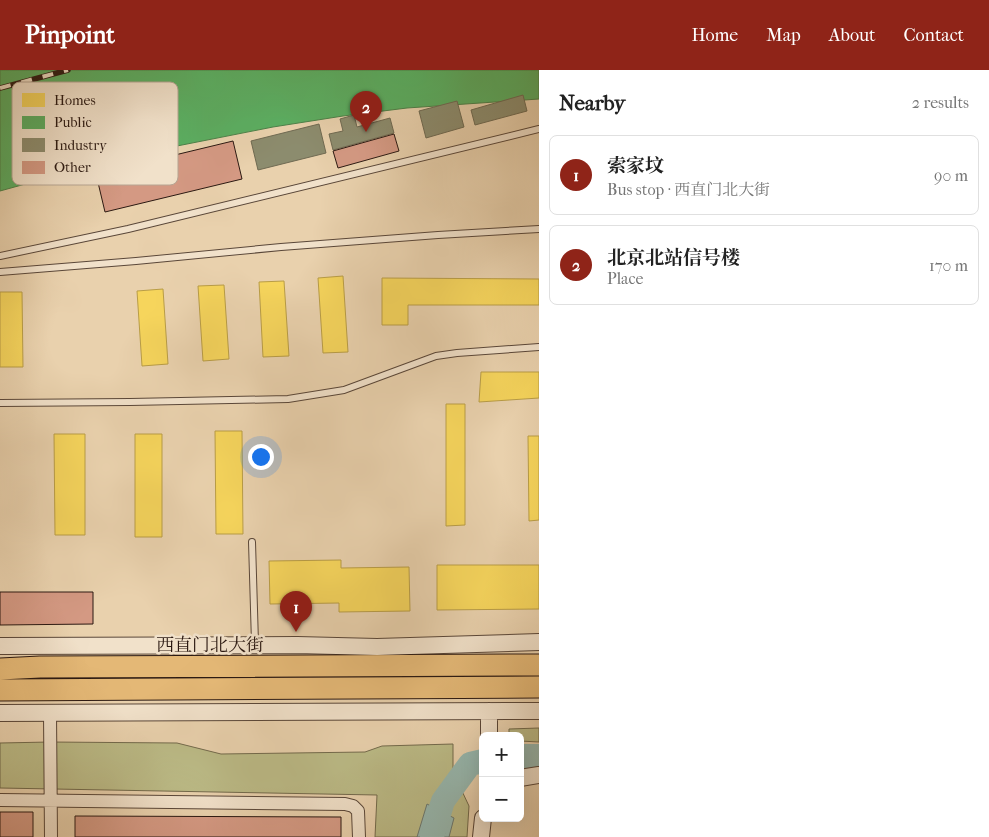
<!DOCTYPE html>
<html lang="en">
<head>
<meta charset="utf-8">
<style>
  body { margin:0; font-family:"IM FELL French Canon","Noto Serif SC",serif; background:#f2f2f2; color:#222 }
  .controls { position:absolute; right:15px; bottom:15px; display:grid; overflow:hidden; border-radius:8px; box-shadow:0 5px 20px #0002 }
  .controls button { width:45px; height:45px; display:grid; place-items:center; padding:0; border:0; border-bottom:1px solid #e0e0e0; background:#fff; color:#222; font:25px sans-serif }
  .you { position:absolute; left:260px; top:386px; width:18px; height:18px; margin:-12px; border:4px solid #fff; border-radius:50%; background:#1a73e8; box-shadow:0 0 0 8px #1a73e833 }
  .badge { display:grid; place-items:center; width:32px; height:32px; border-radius:50%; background:#8f2418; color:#fff; font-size:16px; font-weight:700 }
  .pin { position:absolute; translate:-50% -41px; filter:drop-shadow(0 1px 2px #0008) }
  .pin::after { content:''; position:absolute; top:26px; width:18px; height:15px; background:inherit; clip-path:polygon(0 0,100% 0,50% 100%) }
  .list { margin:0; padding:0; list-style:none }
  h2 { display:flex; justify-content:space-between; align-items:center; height:65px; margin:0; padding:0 20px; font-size:21px }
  h2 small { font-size:16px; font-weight:400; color:#767676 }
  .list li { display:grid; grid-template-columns:32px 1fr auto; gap:15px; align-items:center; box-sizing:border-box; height:80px; margin:0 10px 10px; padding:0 10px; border:1px solid #e0e0e0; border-radius:8px }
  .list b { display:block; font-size:19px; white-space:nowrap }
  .list p { margin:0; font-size:16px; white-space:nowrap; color:#767676 }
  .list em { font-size:16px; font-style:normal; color:#767676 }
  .map { position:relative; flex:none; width:539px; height:767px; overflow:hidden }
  header { display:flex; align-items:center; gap:30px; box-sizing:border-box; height:70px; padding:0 25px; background:#8f2418; color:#fff }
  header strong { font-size:24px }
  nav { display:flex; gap:28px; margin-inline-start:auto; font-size:18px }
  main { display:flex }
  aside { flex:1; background:#fff }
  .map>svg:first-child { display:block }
  .green { fill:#bbba86; stroke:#736a4c }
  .water { fill:#97b7ae; stroke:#6c7870 }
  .homes { fill:#f6d55c; stroke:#b99d46 }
  .public { fill:#5aae61; stroke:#4c8149 }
  .industry { fill:#8c8c6e; stroke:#6f6a52 }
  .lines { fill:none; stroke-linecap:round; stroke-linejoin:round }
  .shore { stroke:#616860; stroke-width:1 }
  .river { stroke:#97b7ae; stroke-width:24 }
  .building { fill:#d49983; stroke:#2b1912 }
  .service-casing { stroke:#5a4739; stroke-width:8 }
  .minor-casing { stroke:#5a4739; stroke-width:14 }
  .tertiary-casing { stroke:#5a4739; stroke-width:18 }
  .trunk-casing { stroke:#2b1912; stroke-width:23 }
  .service { stroke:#f1e1ca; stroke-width:6 }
  .minor { stroke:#f1e1ca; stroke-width:12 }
  .tertiary { stroke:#f1e1ca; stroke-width:16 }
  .trunk { stroke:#e4b876; stroke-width:21 }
  .rail-casing { stroke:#2b1912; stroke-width:5.5 }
  .rail { stroke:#f1e1ca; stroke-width:4; stroke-dasharray:11; stroke-linecap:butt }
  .labels { text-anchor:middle; stroke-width:5; stroke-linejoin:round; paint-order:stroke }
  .street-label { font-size:18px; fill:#2b1912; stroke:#f1e1ca }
  .key { fill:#f1e1ca; stroke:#b6a593; stroke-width:1 }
  .key-label { font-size:14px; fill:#2b1912 }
</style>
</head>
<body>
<header>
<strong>Pinpoint</strong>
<nav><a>Home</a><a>Map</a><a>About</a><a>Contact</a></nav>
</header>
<main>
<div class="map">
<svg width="539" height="767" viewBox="0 0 539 767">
  <rect width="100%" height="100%" fill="#e9d1ad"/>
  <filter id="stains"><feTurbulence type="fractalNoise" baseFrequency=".004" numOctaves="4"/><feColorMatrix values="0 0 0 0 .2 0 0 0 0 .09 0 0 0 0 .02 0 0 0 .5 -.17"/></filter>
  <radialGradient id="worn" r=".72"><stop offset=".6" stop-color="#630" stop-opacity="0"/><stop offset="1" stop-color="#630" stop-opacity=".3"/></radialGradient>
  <!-- green -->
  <path class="green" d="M539,658V672L520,671V666H509V659Z
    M50,672L177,673L221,684L365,682L382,676L453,674V702L469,736L467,767H375L377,725L0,718V673Z"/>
  <!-- water -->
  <path class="water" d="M427,734L454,748L449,767H417Z"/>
  <!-- homes -->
  <path class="homes" d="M343,206L348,282L323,283L318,208Z
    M382,208L539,209V235H408V255H382Z
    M284,211L289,286L263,287L259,212Z
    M224,215L229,289L203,291L198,216Z
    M163,219L168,294L142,296L137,221Z
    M0,222H22L23,297H0Z
    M481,302H539V328L479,332Z
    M446,334H465V455L446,456Z
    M215,361H242L243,464H216Z
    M54,364H85V465H55Z
    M135,364H162V467H135Z
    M528,366H539V450L529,451Z
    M341,490V498L409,497L410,541L339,542V533L270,534L269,491Z
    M437,495H539V539L437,540Z"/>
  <!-- public -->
  <path class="public" d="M0,0H539V29L407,38L343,46L273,57L177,76L87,97L0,121Z"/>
  <!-- industry -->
  <path class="industry" d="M523,25L527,41L475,55L471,40Z
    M457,31L464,57L426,68L419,41Z
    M354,45L357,57L390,48L394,63L333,80L329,64L343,61L340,49Z
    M319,54L326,83L258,100L251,71Z"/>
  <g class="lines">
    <!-- shore -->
    <path class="shore" d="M423,767L429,744L432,743L447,751L444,767"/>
    <!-- river -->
    <path class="river" d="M520,686H539
      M432,767L443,731L470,694L483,691"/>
  </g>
  <!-- building -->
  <path class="building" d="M394,64L399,81L338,98L333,81Z
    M233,71L242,109L105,142L96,104Z
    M0,522H93V554L0,555Z
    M0,742H33V767H0Z
    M75,746L341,747V767H75Z"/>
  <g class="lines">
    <!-- service casing -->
    <g class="service-casing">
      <path id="service" d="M0,186L128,159L539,59
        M0,202L136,191L281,177L438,165L539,159
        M0,333L130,332L288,329L344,320L436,286L457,283L539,277
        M252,472L255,573"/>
    </g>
    <!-- minor casing -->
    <g class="minor-casing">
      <path id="minor" d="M50,643L51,767
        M0,730L345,734L353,736L358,741L359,767"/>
    </g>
    <!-- tertiary casing -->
    <g class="tertiary-casing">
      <path id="tertiary" d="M0,576L297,575L377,577L539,572
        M0,643L539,641
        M489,666V641
        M520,708L539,705
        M481,767L483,748"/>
    </g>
    <!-- trunk casing -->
    <g class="trunk-casing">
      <path id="trunk" d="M0,599L40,597L539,595
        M0,620L539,617"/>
    </g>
    <!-- service -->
    <use href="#service" class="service"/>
    <!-- minor -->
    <use href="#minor" class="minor"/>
    <!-- tertiary -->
    <use href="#tertiary" class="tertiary"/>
    <!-- trunk -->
    <use href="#trunk" class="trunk"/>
    <!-- rail casing -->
    <g class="rail-casing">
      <path id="rail" d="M0,18L68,0"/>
    </g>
    <!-- rail -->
    <use href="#rail" class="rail"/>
  </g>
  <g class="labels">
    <!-- street labels -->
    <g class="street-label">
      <text x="210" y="581">西直门北大街</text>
    </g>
  </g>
  <!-- legend -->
  <rect x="12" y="12" width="166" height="103" rx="8" class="key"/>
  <rect x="22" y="23" width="23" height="14" fill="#f6d55c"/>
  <rect x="22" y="46" width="23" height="13" fill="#5aae61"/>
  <rect x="22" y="68" width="23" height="14" fill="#8c8c6e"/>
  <rect x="22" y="91" width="23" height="13" fill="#d49983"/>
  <g class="key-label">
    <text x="54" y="35">Homes</text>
    <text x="54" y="57">Public</text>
    <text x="54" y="80">Industry</text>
    <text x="54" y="102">Other</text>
  </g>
  <rect width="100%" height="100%" filter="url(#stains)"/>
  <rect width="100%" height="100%" fill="url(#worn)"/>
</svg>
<div class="controls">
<button>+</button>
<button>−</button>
</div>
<div class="you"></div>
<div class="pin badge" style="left:296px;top:562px">1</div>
<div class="pin badge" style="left:366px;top:62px">2</div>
</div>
<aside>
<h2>Nearby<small>2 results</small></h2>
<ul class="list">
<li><span class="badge">1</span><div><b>索家坟</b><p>Bus stop · 西直门北大街</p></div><em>90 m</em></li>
<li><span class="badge">2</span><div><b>北京北站信号楼</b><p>Place</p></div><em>170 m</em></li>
</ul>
</aside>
</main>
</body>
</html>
